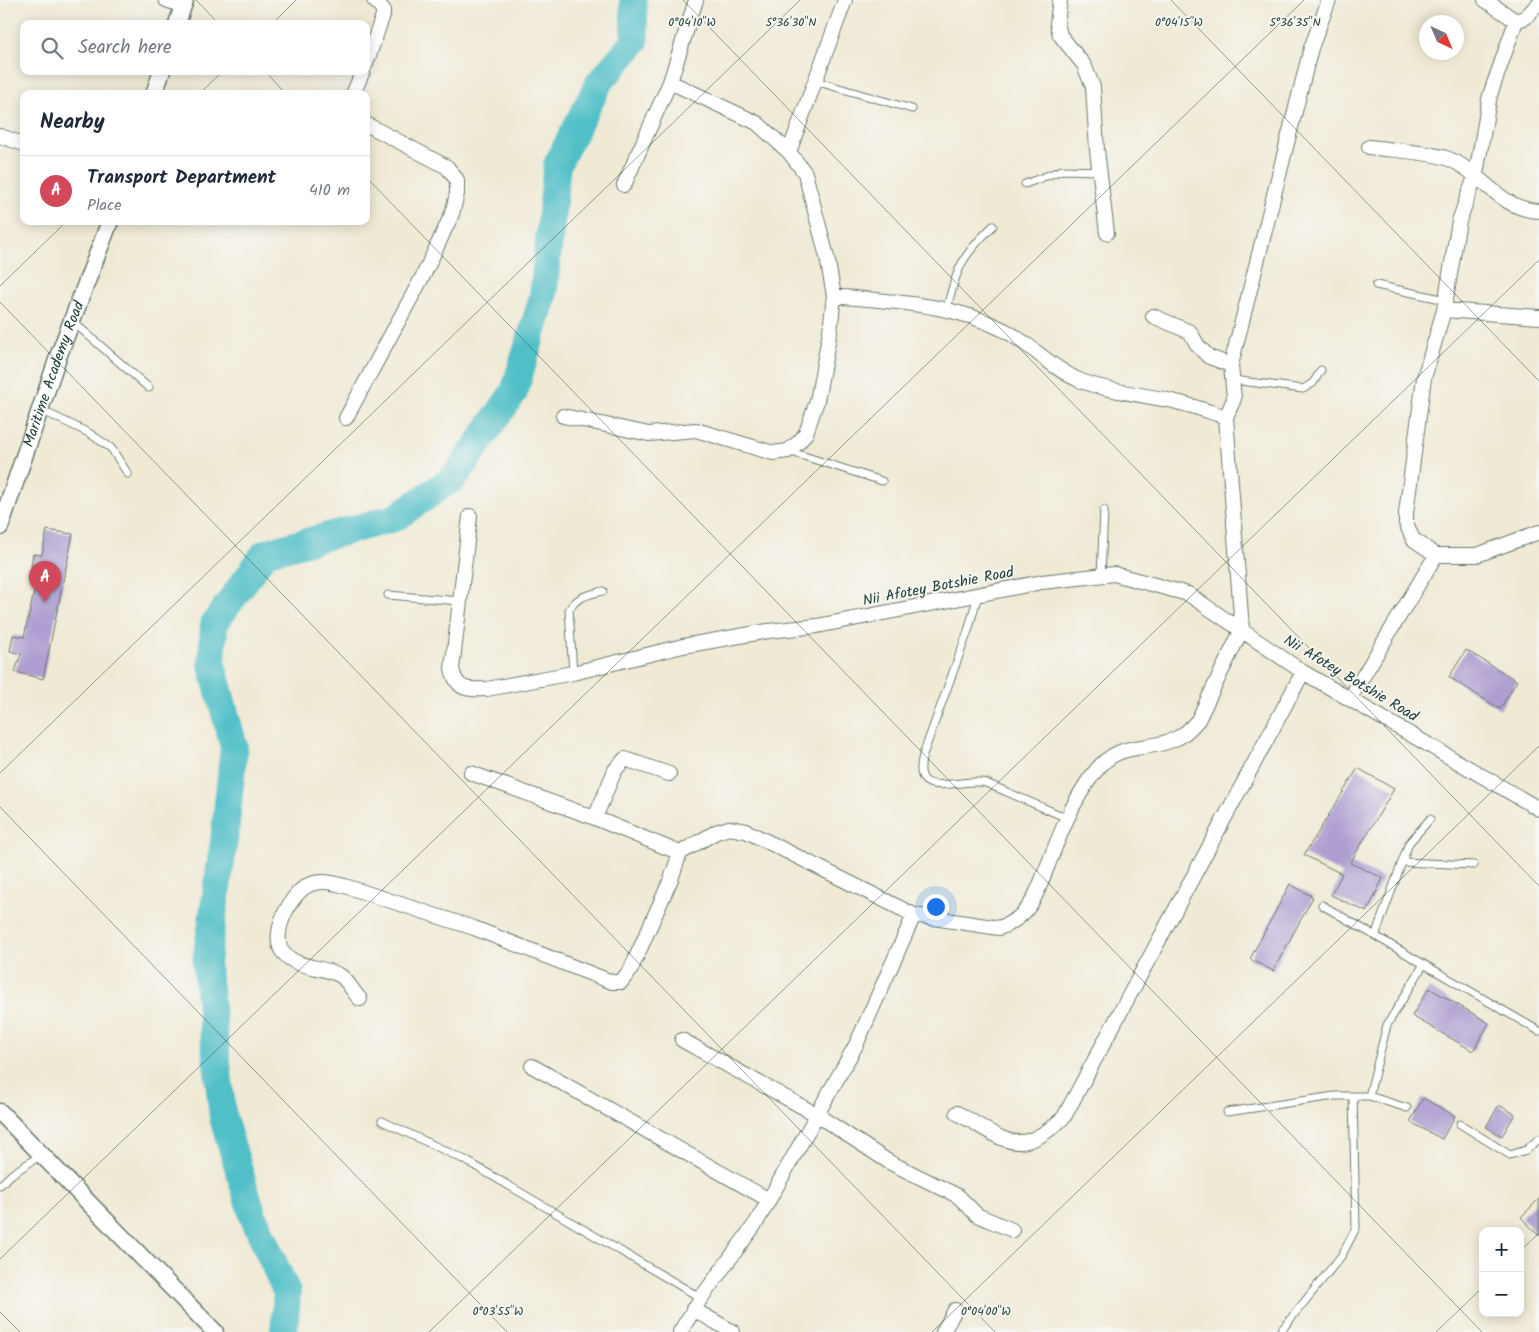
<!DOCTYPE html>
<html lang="en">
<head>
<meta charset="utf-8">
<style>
  body { margin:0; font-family:Kalam,sans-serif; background:#f2f2f3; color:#1f2937 }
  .controls { position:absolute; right:15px; bottom:15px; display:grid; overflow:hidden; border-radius:10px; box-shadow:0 2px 12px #0003 }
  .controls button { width:45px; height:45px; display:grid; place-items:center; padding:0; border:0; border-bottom:1px solid #e0e1e3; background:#fff; color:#1f2937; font:25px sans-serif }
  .compass { position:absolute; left:1419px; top:15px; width:45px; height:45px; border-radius:50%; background:#fff; box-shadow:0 2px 12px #0003; rotate:136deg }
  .you { position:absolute; left:935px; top:906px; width:18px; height:18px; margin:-12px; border:4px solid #fff; border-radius:50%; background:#1a73e8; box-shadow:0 0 0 8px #1a73e833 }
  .badge { display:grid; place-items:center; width:32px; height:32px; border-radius:50%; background:#d1495b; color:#fff; font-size:16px; font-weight:700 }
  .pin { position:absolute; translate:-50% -41px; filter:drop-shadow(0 1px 2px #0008) }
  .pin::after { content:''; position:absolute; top:26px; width:18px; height:15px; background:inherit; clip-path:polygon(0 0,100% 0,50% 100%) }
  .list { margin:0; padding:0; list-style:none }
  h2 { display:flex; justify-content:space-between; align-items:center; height:65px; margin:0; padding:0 20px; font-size:21px }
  h2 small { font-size:16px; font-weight:400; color:#747a83 }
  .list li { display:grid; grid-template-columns:32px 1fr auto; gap:15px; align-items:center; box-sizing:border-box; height:70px; padding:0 20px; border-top:1px solid #e0e1e3 }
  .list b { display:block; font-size:19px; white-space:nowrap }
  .list p { margin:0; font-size:16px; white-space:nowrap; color:#747a83 }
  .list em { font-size:16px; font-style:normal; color:#747a83 }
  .icon { flex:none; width:28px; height:28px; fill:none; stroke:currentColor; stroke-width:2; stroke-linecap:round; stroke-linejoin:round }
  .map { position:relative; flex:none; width:1539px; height:1332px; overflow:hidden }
  .search { position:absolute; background:#fff; box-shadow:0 2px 12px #0003; left:20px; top:20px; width:350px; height:55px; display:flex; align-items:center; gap:12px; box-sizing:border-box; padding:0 18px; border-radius:10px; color:#747a83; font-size:19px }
  .panel { position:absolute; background:#fff; box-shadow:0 2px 12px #0003; left:20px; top:90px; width:350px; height:135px; border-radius:10px }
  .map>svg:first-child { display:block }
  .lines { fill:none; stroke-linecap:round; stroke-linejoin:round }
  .river { stroke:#51bfc8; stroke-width:28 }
  .building { fill:#ae9ed1 }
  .service-casing { stroke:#687a6c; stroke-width:9 }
  .minor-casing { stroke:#687a6c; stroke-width:16 }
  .tertiary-casing { stroke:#687a6c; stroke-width:19 }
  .service { stroke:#fff; stroke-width:7 }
  .minor { stroke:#fff; stroke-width:14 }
  .tertiary { stroke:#fff; stroke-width:16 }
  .ticks { fill:none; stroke:#1f3d34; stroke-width:1; stroke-opacity:0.45 }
  .labels { text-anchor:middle; stroke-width:4; stroke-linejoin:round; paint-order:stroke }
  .street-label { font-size:15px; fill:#1f3d34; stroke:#f6f6f2 }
  .ticks-label { font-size:12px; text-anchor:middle; fill:#1f3d34; stroke:#f6f6f2; stroke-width:4; stroke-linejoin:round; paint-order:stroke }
</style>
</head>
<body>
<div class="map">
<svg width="1539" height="1332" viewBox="0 0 1539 1332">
  <rect width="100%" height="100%" fill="#f6f6f2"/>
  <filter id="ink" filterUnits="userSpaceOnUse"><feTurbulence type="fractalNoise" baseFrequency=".02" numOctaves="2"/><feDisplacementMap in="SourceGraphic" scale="10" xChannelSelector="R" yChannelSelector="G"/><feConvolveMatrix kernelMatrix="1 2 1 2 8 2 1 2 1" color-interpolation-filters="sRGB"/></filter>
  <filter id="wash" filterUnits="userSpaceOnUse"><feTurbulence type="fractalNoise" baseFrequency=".0096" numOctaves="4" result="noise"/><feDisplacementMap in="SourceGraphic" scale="20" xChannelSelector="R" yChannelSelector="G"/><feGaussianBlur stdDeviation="1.12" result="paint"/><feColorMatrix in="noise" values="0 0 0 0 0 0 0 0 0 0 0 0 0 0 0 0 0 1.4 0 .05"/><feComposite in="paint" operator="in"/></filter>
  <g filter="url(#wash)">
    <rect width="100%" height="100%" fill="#f0ead5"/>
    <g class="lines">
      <!-- river -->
      <path class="river" d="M284,1332L287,1293L253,1216L223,1118L206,962L224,841L234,747L212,665L214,624L265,553L395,518L455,477L514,392L543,297L557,165L599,83L635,41L633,0"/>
    </g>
    <g id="blocks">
      <!-- building -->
      <path class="building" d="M47,530L73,534L43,679L15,672L21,654L10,651L13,635L24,637L39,569L31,567L33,554L42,555Z
        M1466,650L1517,681L1500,709L1449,677Z
        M1358,768L1394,789L1350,863L1383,878L1367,912L1331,895L1342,874L1304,855Z
        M1290,884L1313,897L1273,971L1250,959Z
        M1429,988L1489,1023L1473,1051L1412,1016Z
        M1423,1098L1455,1116L1442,1139L1410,1122Z
        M1499,1105L1515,1114L1502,1136L1486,1127Z
        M1539,1199V1236L1521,1217Z"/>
    </g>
  </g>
  <g filter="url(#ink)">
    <use href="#blocks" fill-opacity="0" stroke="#687a6c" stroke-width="1"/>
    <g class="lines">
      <!-- service casing -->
      <g class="service-casing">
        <path id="service" d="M815,81L912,109
          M1025,184L1062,170L1100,171
          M1376,285L1446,300
          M947,308C957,267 962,256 993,226
          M72,321L149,388
          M1233,380L1303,389L1313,383L1321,370
          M41,410L89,433L111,448L128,474
          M788,451L882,481
          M1101,576L1104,510
          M388,595L460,601
          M978,595L968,631L924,752C907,805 962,776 986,783L1067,818
          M573,673L569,610C577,596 588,595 603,591
          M1402,862L1474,865
          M1322,905L1539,1031
          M1375,936L1409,843L1430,819
          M1369,1096L1387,1025L1424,964
          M1227,1112L1335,1096H1369L1407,1108
          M382,1121L465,1160L701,1298
          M1460,1124L1510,1155L1526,1150L1539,1139
          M0,1185L12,1174L41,1155
          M1280,1332L1342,1255L1356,1228L1353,1096"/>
      </g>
      <!-- minor casing -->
      <g class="minor-casing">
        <path id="minor" d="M166,0L183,6
          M1060,0L1057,23L1060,35L1084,65L1093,87L1097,150L1107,233
          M1485,0L1516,21
          M1516,21L1490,95L1476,174L1459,221L1444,310L1424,378L1406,513V523L1413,539L1436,555H1477L1539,532
          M1516,21L1526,17L1539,3
          M366,64L383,15V9L374,0
          M353,94L363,71
          M0,136L24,144
          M1369,147C1390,150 1428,152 1446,158C1481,170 1499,210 1539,211
          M789,152L845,0
          M624,185L670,82L696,0
          M834,296C892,302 951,303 1004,330C1031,344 1051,368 1079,380C1106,391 1139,394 1168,400C1188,404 1207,411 1226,417
          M1444,310L1539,317
          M1153,316L1190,332L1198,346L1209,357L1231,365
          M563,416L649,434L696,430L773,453L788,451L799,442L806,433L817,401L830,331L834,296L827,257L805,173L789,152L757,123L670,82
          M346,418L424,274L452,214L457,194V180L447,167L366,124
          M470,516L452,669C457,690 466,690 487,689L573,673L683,646L768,631L817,626L1042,582L1114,574L1188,594L1303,672L1539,809
          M1350,698L1436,555
          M471,773L595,818L680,853
          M595,818L615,770L625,759L669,774
          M360,999C354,993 347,980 341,976C322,965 296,970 282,951C270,933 292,890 311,884C323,880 334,883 345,886L474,928L612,982H621L631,969L671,879L680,853L716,832L729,828L746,831L914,915L999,928C1010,924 1019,919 1027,909C1037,897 1042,879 1048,865C1060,834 1073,800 1094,773C1120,739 1144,753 1175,739C1184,736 1192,727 1198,720L1242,629L1226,417L1234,399L1231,365L1311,48L1329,0
          M682,1040L817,1115L889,1162L958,1196L977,1215L1012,1230
          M532,1066L769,1200
          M957,1113C1006,1139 1017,1161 1064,1117L1303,672
          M693,1309L733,1332
          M680,1332L701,1298L756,1223L856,1045L914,915
          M943,1332L955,1310"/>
      </g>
      <!-- tertiary casing -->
      <g class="tertiary-casing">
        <g id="tertiary">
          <path d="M177,24L185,0"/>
          <path d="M154,94L162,71"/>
          <path id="s1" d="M0,527L58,357L110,221"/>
          <path d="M0,1112L215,1332"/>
        </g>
      </g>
      <!-- service -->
      <use href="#service" class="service"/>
      <!-- minor -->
      <use href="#minor" class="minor"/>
      <!-- tertiary -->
      <use href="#tertiary" class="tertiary"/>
    </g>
  </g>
  <!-- ticks -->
  <path class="ticks" d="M196,0L219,24M683,0L1539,886M1171,0L1539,381M272,24L296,0M265,71L286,94M199,94L223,71M366,177L1482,1332M0,286L67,221M0,302L995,1332M0,773L800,0M0,807L507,1332M1520,1251L1539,1233M0,1259L1304,0M0,1312L20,1332M429,1332L1539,260M932,1332L1539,746M1436,1332L1483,1287"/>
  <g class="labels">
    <!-- street labels -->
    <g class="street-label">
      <text dy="5" stroke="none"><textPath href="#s1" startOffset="162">Maritime Academy Road</textPath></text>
      <text transform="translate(938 586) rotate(-11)" y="5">Nii Afotey Botshie Road</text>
      <text transform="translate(1351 678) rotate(31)" y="5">Nii Afotey Botshie Road</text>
    </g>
  </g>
  <g class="ticks-label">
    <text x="791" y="26">5°36'30"N</text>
    <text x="1295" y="26">5°36'35"N</text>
    <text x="692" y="26">0°04'10"W</text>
    <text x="1179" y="26">0°04'15"W</text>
    <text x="498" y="1315">0°03'55"W</text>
    <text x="986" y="1315">0°04'00"W</text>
  </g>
</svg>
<div class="controls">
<button>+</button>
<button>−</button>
</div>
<svg class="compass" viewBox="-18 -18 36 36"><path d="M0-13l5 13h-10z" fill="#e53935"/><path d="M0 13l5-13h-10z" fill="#747a83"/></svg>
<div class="you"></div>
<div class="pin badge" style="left:45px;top:602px">A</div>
<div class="search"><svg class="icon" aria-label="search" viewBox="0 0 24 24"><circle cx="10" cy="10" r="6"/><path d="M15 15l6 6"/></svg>Search here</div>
<section class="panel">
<h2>Nearby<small></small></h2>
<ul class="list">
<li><span class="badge">A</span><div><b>Transport Department</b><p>Place</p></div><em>410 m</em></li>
</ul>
</section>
</div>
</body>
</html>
